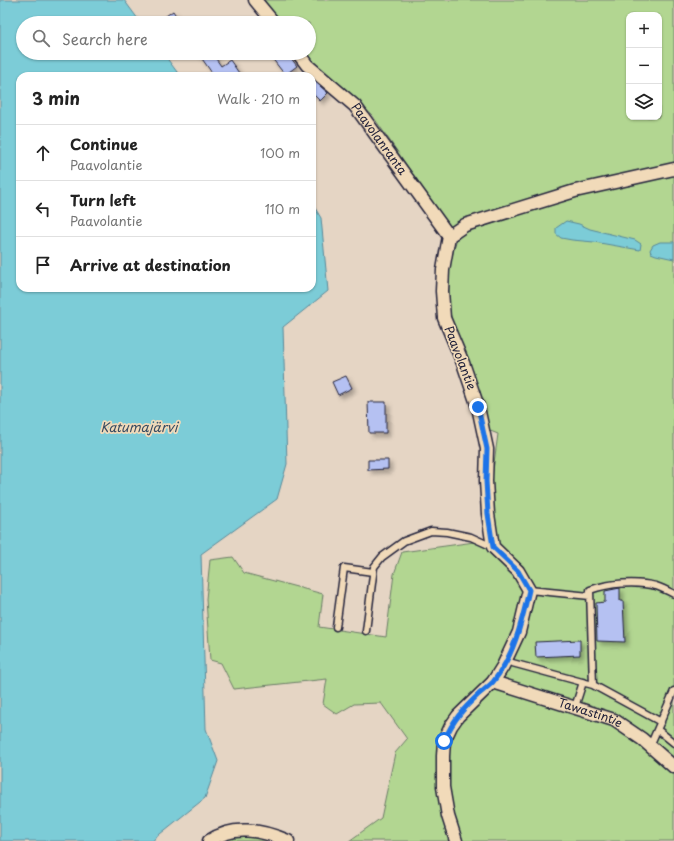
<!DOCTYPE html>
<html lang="en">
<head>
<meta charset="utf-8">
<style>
  body { margin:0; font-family:"Playpen Sans",sans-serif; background:#f2f2f2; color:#222 }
  .controls { position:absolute; right:12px; top:12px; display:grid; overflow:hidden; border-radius:8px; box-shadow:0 1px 3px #0004 }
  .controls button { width:36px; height:36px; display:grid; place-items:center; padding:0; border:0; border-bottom:1px solid #e0e0e0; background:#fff; color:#222; font:20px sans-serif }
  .stop { position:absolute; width:12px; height:12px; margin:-9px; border:3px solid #1a73e8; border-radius:50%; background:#fff }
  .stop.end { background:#1a73e8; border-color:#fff; box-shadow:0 1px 4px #0008 }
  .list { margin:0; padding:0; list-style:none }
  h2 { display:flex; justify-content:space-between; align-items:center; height:52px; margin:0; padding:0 16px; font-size:17px }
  h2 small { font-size:13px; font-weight:400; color:#767676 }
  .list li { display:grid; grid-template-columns:26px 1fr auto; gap:12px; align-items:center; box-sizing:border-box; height:56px; padding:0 16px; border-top:1px solid #e0e0e0 }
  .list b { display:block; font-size:15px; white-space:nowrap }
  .list p { margin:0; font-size:13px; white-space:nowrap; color:#767676 }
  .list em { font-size:13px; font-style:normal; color:#767676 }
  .icon { flex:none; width:22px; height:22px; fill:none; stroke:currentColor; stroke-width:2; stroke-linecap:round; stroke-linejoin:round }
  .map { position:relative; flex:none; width:674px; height:841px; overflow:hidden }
  .search { position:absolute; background:#fff; box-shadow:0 1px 3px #0004; left:16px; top:16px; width:300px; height:44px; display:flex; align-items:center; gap:10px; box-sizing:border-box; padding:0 14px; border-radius:22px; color:#767676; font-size:15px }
  .panel { position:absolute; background:#fff; box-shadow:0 1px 3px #0004; left:16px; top:72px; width:300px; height:220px; border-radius:12px }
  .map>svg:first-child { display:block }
  .green { fill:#b2d691; stroke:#6a7c66; fill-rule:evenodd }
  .water { fill:#7cccd7; stroke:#588899 }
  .building { fill:#b5c1f2; stroke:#22223b; filter:url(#shadow) }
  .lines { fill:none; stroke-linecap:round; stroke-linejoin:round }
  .service-casing { stroke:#22223b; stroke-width:9 }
  .minor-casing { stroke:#22223b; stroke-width:15 }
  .service { stroke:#f1dab9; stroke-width:6 }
  .minor { stroke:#f1dab9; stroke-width:12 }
  .route { stroke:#1a73e8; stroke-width:5 }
  .labels { text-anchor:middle; stroke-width:3.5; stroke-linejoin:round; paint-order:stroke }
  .street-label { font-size:12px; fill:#22223b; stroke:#f1dab9 }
  .water-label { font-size:13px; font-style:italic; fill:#384c62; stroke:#f1dab9 }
</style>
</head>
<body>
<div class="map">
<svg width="674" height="841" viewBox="0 0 674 841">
  <defs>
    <filter id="shadow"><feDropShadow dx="3.5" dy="3.5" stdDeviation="2" flood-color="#0004"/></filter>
  </defs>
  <rect width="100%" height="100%" fill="#e5d5c4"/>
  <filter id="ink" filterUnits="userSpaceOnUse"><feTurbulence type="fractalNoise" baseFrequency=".025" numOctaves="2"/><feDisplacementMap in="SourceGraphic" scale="8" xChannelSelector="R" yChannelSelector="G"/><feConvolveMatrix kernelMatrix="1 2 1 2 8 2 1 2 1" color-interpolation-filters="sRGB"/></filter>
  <g filter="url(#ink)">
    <!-- green -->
    <path class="green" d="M260,0H674V841H349L381,818L395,753L407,739L381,703L354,704L337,714L323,704L327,679L234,689L221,663L210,660L206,599L210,560L233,557L244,573L323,594L319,627L386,637L394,574L402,552L496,539L488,507L498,434L488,430L453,325L449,308V267L457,238L372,115L302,53H309V23H279ZM629,15H659V117H629Z
      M236,833L284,841H214Z"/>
    <!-- water -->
    <path class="water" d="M0,0H124L141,23H23V53H163L180,76H20V288H312V203L321,218L328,291L283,327L287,464L277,499L201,554L206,729L218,761L205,798L155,838L153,841H0Z
      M566,221L579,224L590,229L635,240L641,244L640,250L594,242L572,240L561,238L556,234V228Z
      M660,242H674V259L656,255L651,253L650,250L653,245Z"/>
    <!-- building -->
    <path class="building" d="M173,11L181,23H156Z
      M198,53H212L221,66L230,60L241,76H207L212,73Z
      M268,53H287L297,66L285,75Z
      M312,79L328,93L320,101L312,93Z
      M346,376L352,388L338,395L332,382Z
      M368,402H386V433H369Z
      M368,460H388V469L368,470Z
      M620,588V601H623L625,642L597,641L596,603L605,602V591Z
      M580,640V655L536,657L535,642Z"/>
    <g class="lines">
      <!-- service casing -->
      <g class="service-casing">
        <path id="service" d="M529,590L590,596
          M336,627L344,568L373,572
          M366,631L374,567L382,557L404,541L431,531L447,532L471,537L493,547
          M505,661L593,685
          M575,707L583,682
          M661,722L593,685L590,590C609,583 636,581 656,586C662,588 668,591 674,594
          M658,730L674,743
          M650,746L674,691"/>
      </g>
      <!-- minor casing -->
      <g class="minor-casing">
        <g id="minor">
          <path d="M255,0L274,23"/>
          <path id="s1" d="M298,53L307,65L355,106L449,236"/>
          <path id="s2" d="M493,682L614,720L642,739L674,767"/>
          <path d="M209,841C234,824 261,830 288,841"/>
          <path d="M456,841L448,816L443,787V756L444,741L451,726L458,716L493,682L503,666L519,632L529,590L518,571L493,547L488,514L486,481L487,449L478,407L463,363L444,318L442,291L443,270L449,236L465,225L575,191L674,169"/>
        </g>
      </g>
      <!-- service -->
      <use href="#service" class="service"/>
      <!-- minor -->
      <use href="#minor" class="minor"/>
    </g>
  </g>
  <g class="lines" filter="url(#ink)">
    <!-- route -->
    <path class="route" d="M444,741C453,720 463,709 479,694C484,690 489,686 493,682C514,656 522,621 529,590L518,571L493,547L488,514L486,481L487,449L478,407"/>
  </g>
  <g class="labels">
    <!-- street labels -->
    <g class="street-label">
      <text dy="4" stroke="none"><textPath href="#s1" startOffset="119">Paavolanranta</textPath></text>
      <text transform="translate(460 358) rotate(69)" y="4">Paavolantie</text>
      <text dy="4" stroke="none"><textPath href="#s2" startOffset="102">Tawastintie</textPath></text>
    </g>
    <!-- water labels -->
    <g class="water-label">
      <text x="139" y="432">Katumajärvi</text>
    </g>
  </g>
</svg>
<div class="controls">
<button>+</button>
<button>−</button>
<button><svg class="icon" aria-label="layers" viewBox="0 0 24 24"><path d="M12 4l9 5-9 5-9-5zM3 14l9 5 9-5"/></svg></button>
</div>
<div class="stop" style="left:444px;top:741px"></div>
<div class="stop end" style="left:478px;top:407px"></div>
<div class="search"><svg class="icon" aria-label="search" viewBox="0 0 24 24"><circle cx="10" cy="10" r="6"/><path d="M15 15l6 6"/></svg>Search here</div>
<section class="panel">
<h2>3 min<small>Walk · 210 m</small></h2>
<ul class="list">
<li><svg class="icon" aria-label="ahead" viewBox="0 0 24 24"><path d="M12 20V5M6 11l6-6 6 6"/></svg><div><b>Continue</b><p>Paavolantie</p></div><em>100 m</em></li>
<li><svg class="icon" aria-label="left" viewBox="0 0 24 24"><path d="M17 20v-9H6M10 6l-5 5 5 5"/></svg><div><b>Turn left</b><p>Paavolantie</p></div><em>110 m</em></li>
<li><svg class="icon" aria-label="arrive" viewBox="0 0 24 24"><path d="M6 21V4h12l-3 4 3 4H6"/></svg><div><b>Arrive at destination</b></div></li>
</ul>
</section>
</div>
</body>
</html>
